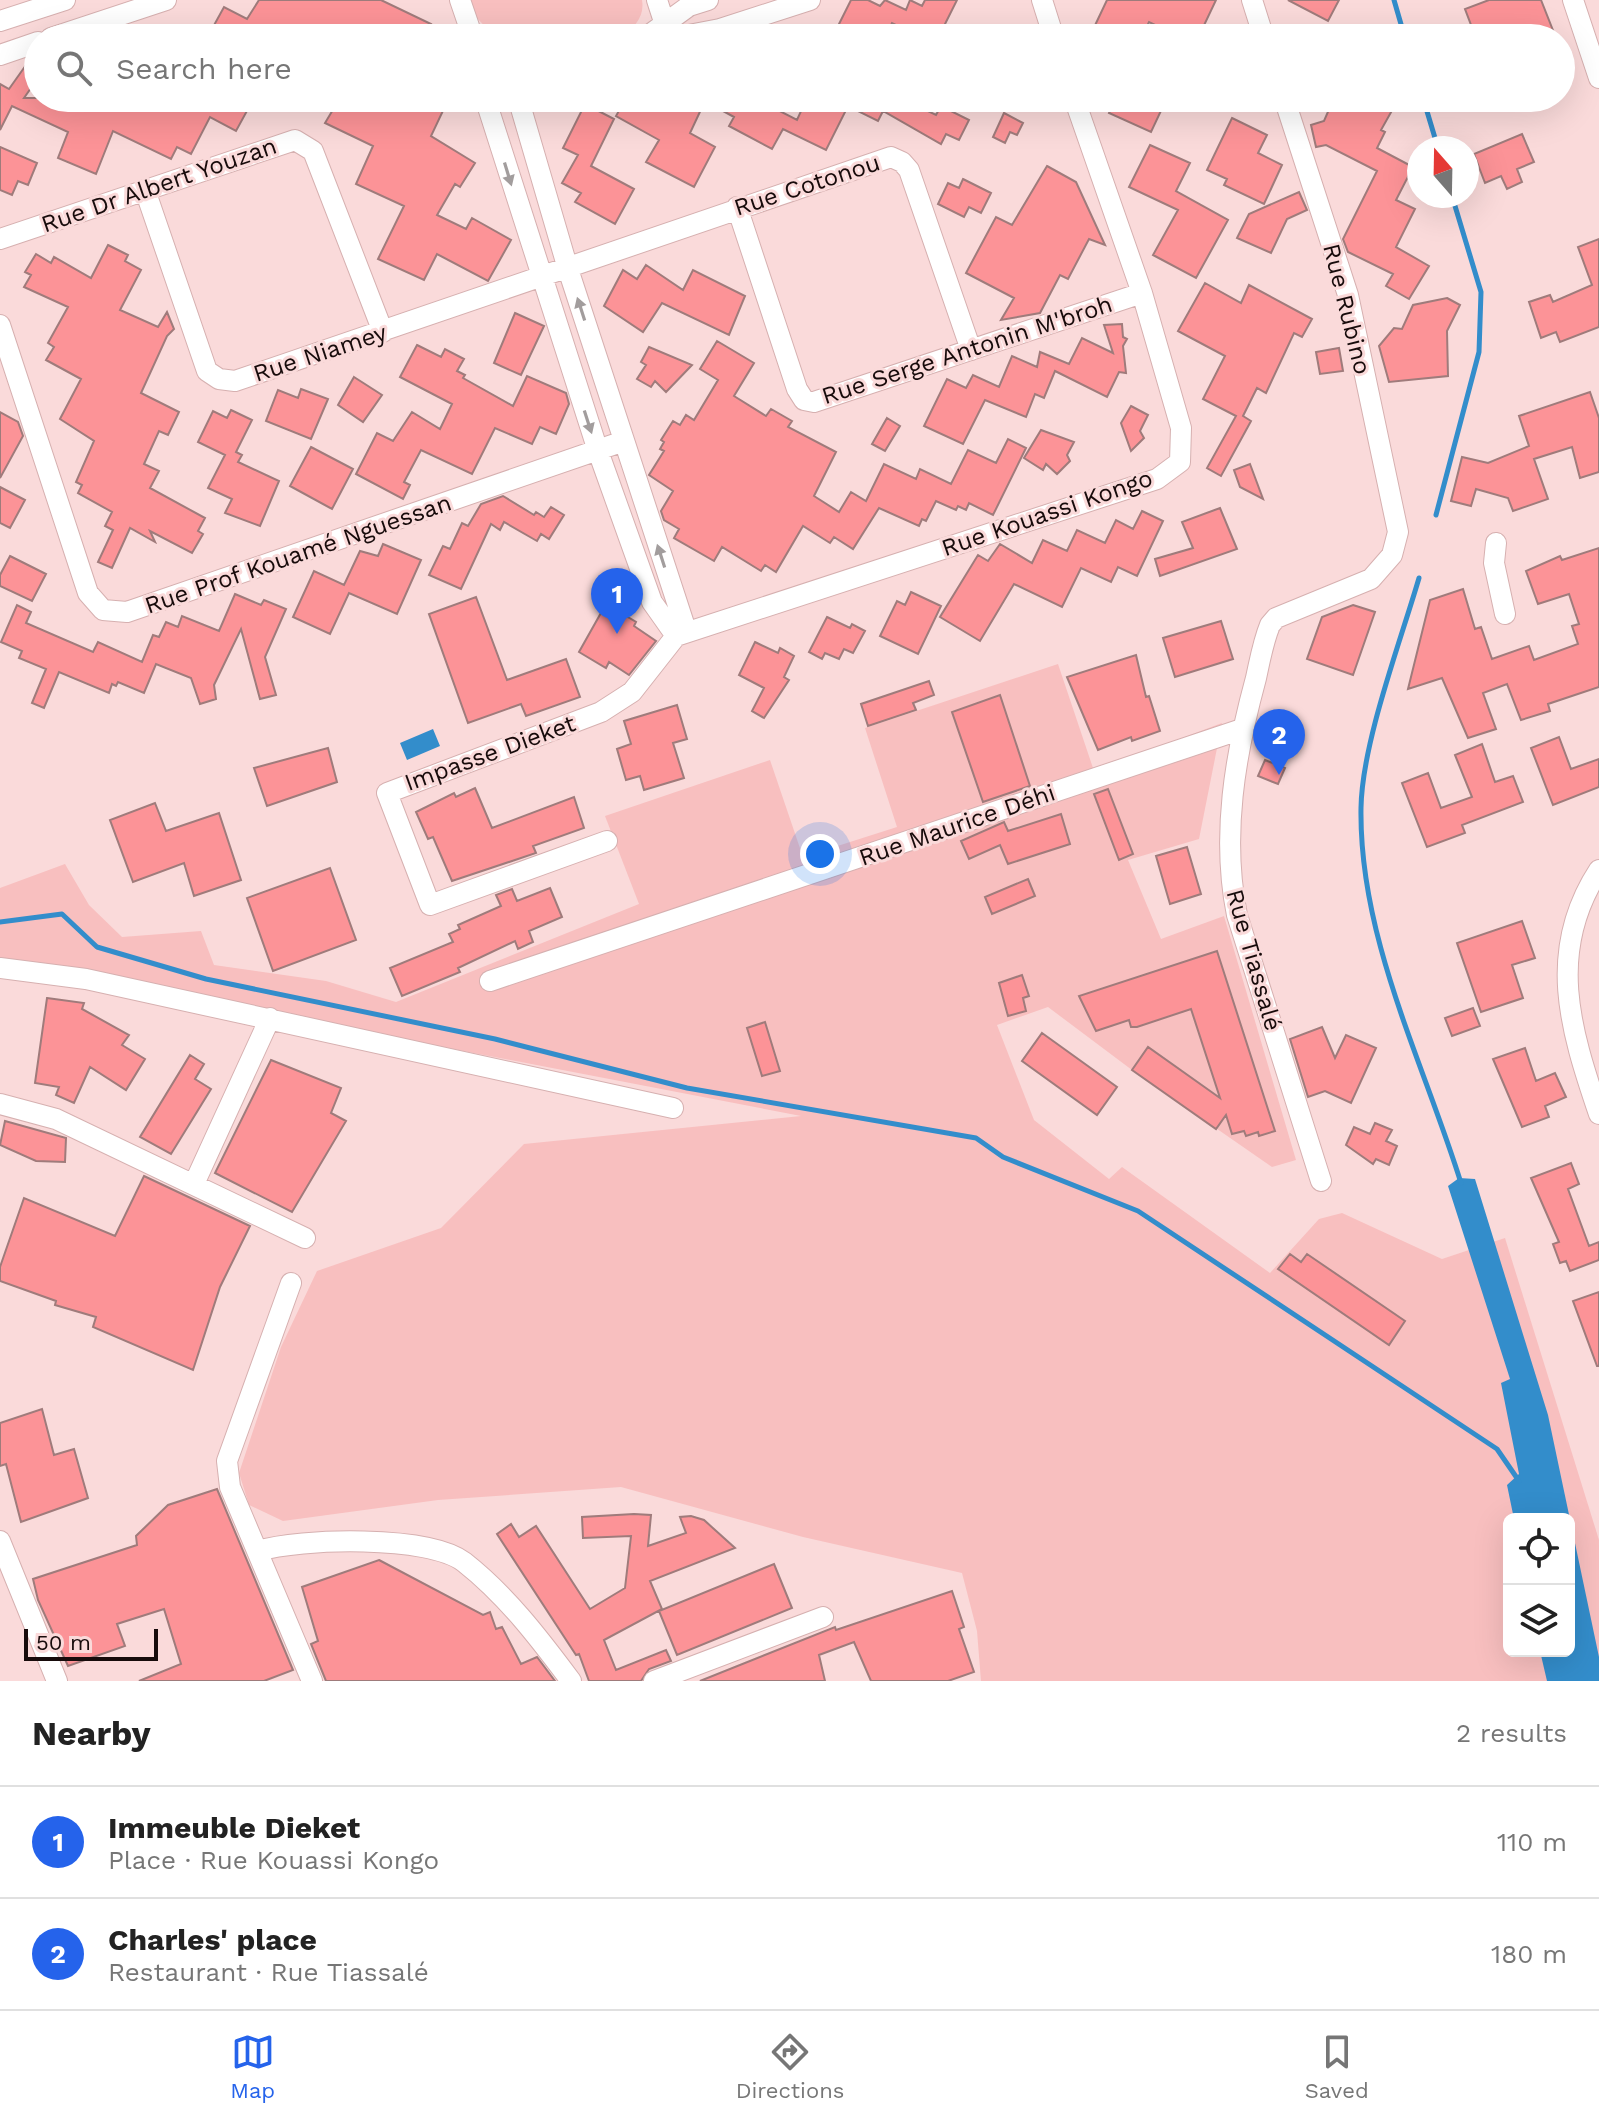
<!DOCTYPE html>
<html lang="en">
<head>
<meta charset="utf-8">
<style>
  body { margin:0; font-family:"Work Sans",sans-serif; background:#f6f6f6; color:#222 }
  .controls { position:absolute; right:24px; bottom:24px; display:grid; overflow:hidden; border-radius:12px; box-shadow:0 8px 32px #0002 }
  .controls button { width:72px; height:72px; display:grid; place-items:center; padding:0; border:0; border-bottom:2px solid #e0e0e0; background:#fff; color:#222; font:40px sans-serif }
  .compass { position:absolute; left:1407px; top:136px; width:72px; height:72px; border-radius:50%; background:#fff; box-shadow:0 8px 32px #0002; rotate:340deg }
  .scale { position:absolute; left:24px; bottom:20px; width:134px; box-sizing:border-box; padding-left:8px; border:4px solid #170b0b; border-top:0; font-size:22px; line-height:28px; white-space:nowrap; color:#170b0b; -webkit-text-stroke:6px #fadada; paint-order:stroke }
  .you { position:absolute; left:820px; top:854px; width:28px; height:28px; margin:-20px; border:6px solid #fff; border-radius:50%; background:#1a73e8; box-shadow:0 0 0 12px #1a73e833 }
  .badge { display:grid; place-items:center; width:52px; height:52px; border-radius:50%; background:#2563eb; color:#fff; font-size:26px; font-weight:700 }
  .pin { position:absolute; translate:-50% -66px; filter:drop-shadow(0 2px 4px #0008) }
  .pin::after { content:''; position:absolute; top:42px; width:28px; height:24px; background:inherit; clip-path:polygon(0 0,100% 0,50% 100%) }
  .list { margin:0; padding:0; list-style:none }
  h2 { display:flex; justify-content:space-between; align-items:center; height:104px; margin:0; padding:0 32px; font-size:34px }
  h2 small { font-size:26px; font-weight:400; color:#767676 }
  .list li { display:grid; grid-template-columns:52px 1fr auto; gap:24px; align-items:center; box-sizing:border-box; height:112px; padding:0 32px; border-top:2px solid #e0e0e0 }
  .list b { display:block; font-size:30px; white-space:nowrap }
  .list p { margin:0; font-size:26px; white-space:nowrap; color:#767676 }
  .list em { font-size:26px; font-style:normal; color:#767676 }
  .icon { flex:none; width:44px; height:44px; fill:none; stroke:currentColor; stroke-width:2; stroke-linecap:round; stroke-linejoin:round }
  .map { position:relative; flex:none; width:1599px; height:1681px; overflow:hidden }
  .search { position:absolute; background:#fff; box-shadow:0 8px 32px #0002; left:24px; right:24px; top:24px; height:88px; display:flex; align-items:center; gap:20px; box-sizing:border-box; padding:0 28px; border-radius:44px; color:#767676; font-size:30px }
  .sheet { height:328px; background:#fff }
  nav { display:flex; justify-content:space-around; align-items:center; box-sizing:border-box; height:112px; border-top:2px solid #e0e0e0; background:#fff; font-size:22px; color:#767676 }
  nav a { display:grid; justify-items:center; gap:4px }
  nav .on { color:#2563eb }
  .map>svg:first-child { display:block }
  .green { fill:#f8bfbf; fill-rule:evenodd }
  .water { fill:#338dcb }
  .lines { fill:none; stroke-linecap:round; stroke-linejoin:round }
  .stream { stroke:#338dcb; stroke-width:5 }
  .building { fill:#fc9397; stroke:#9f7b7b; stroke-width:2 }
  .street-casing { stroke:#d6b0b0; stroke-width:22 }
  .street { stroke:#fff; stroke-width:20 }
  .oneway { fill:#a29d9d }
  .labels { text-anchor:middle; stroke-width:6; stroke-linejoin:round; paint-order:stroke }
  .street-label { font-size:24px; fill:#170b0b; stroke:#fadada }
</style>
</head>
<body>
<div class="map">
<svg width="1599" height="1681" viewBox="0 0 1599 1681">
  <rect width="100%" height="100%" fill="#fadada"/>
  <!-- green -->
  <path class="green" d="M470,0H642C645,17 634,27 622,38H496L477,18Z
    M1058,664L1094,771L1222,723L1199,839L1128,860L1161,939L1224,916L1296,1160L1272,1167L1132,1070L1048,1007L997,1025L1034,1120L1109,1179L1122,1167L1270,1273L1319,1219L1342,1213L1442,1259L1505,1238L1599,1540V1681H981L977,1631L962,1573L803,1537L621,1487L438,1500L283,1521L249,1505L239,1473L281,1347L317,1271L441,1228L524,1144L801,1116L38,969L0,975V888L65,864L89,905L122,937L201,931L214,965L326,981L396,1002L639,904L605,816L770,760L803,857L897,827L865,728ZM1509,1519H1569V1651H1509Z"/>
  <!-- water -->
  <path class="water" d="M433,729L440,746L407,760L400,743Z
    M1459,1178L1475,1179L1548,1415L1599,1657V1681H1547L1540,1651H1569V1519H1514L1507,1485L1519,1474L1501,1383L1510,1379L1448,1186Z"/>
  <g class="lines">
    <!-- stream -->
    <path class="stream" d="M1394,0L1405,38
      M1423,98L1438,148
      M1436,515L1479,352L1481,292L1452,196
      M1419,578C1400,643 1362,743 1361,808C1359,938 1423,1061 1461,1183
      M0,922L62,914L97,947L206,979L495,1039L687,1088L976,1138L1003,1157L1138,1211L1497,1449L1519,1481"/>
  </g>
  <!-- building -->
  <path class="building" d="M259,0H381L431,24L424,38H207L224,7L247,19Z
    M851,0H868L880,6L885,0L906,10L910,0L922,6L925,0H957L943,28L965,38H923L892,23L885,38H832Z
    M1107,0H1216L1198,38H1183L1149,22L1141,38H1089Z
    M1288,0H1339L1328,21Z
    M1489,0H1541L1556,38H1476L1465,9Z
    M26,65L38,73V78L24,98H254L236,131L210,117L191,154L177,147L171,159L113,131L96,174L58,158L68,132L12,106L0,130V84L9,89Z
    M340,98H449L431,136L475,163L460,187L455,184L437,215L466,229L472,218L511,240L488,281L437,254L424,280L378,259L404,206L356,184L373,146L325,123Z
    M626,98H769L766,104L797,120L807,98H901L936,115L941,106L969,120L959,140L946,134L941,144L883,111L878,121L848,106L826,150L783,129L772,149L729,126L734,117L705,101L690,133L715,147L694,187L646,162L659,140L616,116Z
    M1116,98H1167L1151,132L1109,113Z
    M1334,98H1399L1381,130L1385,132L1377,148L1413,167L1396,200L1415,209L1396,247L1429,266L1409,299L1386,286L1393,274L1348,252L1343,239L1377,171L1326,145L1316,147L1311,125L1324,121Z
    M585,104L614,119L591,166L634,189L615,224L575,202L581,193L562,183L578,155L563,148Z
    M1004,113L1023,123L1017,135L1010,132L1005,143L993,137Z
    M1232,118L1267,135L1258,153L1282,165L1264,204L1224,185L1227,179L1207,170Z
    M1522,134L1534,162L1517,169L1522,182L1507,189L1501,176L1485,183L1474,154Z
    M1150,145L1190,163L1176,191L1228,220L1196,278L1153,255L1178,210L1129,187Z
    M0,147L37,163L28,185L18,181L12,195L0,190Z
    M1047,166L1076,182L1105,245L1089,239L1068,279L1060,275L1040,313L1001,320L1014,298L966,273L996,217L1012,225Z
    M963,179L991,193L981,213L969,207L964,217L938,204L948,183L959,188Z
    M1299,192L1307,210L1287,219L1271,253L1237,238L1249,214Z
    M1599,239V327L1560,342L1556,332L1541,338L1529,302L1550,295L1553,302L1592,285L1578,247Z
    M108,245L128,255L125,261L141,270L120,310L158,327L167,312L174,329L167,336L141,393L179,412L168,435L159,431L144,464L159,471L150,488L205,518L198,531L203,534L192,553L150,531L155,542L130,528L112,568L98,562L113,530L105,526L112,512L78,493L82,485L76,482L94,441L60,419L81,379L46,360L54,347L48,343L68,307L24,287L31,275L25,272L36,254L51,263L54,257L91,278Z
    M646,265L683,290L693,270L745,296L729,335L662,303L643,332L604,306L623,270L637,279Z
    M1205,283L1241,303L1249,285L1312,319L1302,337L1294,333L1266,393L1257,388L1243,416L1251,421L1221,476L1207,468L1236,416L1203,399L1225,356L1178,331Z
    M1447,298L1460,305L1447,331L1448,376L1389,382L1379,346L1394,328L1402,329L1413,305Z
    M515,313L544,326L521,375L494,363Z
    M1122,324L1123,337L1127,339L1123,346L1126,373L1119,372L1107,397L1055,371L1044,398L1035,394L1026,417L985,400L963,444L924,426L947,379L966,388L973,375L999,387L1012,356L1037,367L1040,352L1069,364L1082,338L1113,353L1104,325Z
    M717,341L754,363L734,396L766,416L771,409L792,421L788,427L836,452L814,496L839,512L851,492L866,501L884,464L916,479L920,469L951,484L968,450L996,463L1008,439L1026,448L993,515L969,503L966,510L958,506L956,510L936,501L926,521L922,519L919,526L879,508L853,549L834,537L830,543L803,526L776,572L765,565L761,571L722,547L714,561L674,538L679,529L664,520L661,511L673,491L649,475L664,451L660,449L664,442L661,440L673,421L680,425L686,415L694,420L718,380L700,369Z
    M417,345L441,357L445,349L464,359L457,371L465,375L463,378L513,406L527,376L566,393L569,404L556,434L540,427L532,444L495,428L472,474L421,450L404,482L410,485L403,499L356,474L377,433L393,441L412,412L440,429L452,404L400,377Z
    M649,347L692,365L666,392L655,381L651,387L637,379L646,365L641,362Z
    M1339,348L1343,371L1320,374L1316,352Z
    M354,377L382,395L363,422L338,405Z
    M301,389L328,399L311,439L266,421L278,390L298,398Z
    M1590,392L1599,418V472L1580,478L1572,447L1534,459L1548,499L1513,511L1508,498L1476,489L1471,506L1451,501L1462,457L1488,463L1529,446L1519,416Z
    M1131,406L1148,415L1140,431L1144,438L1131,451L1121,423Z
    M231,410L252,420L236,452L242,455L238,462L279,481L260,526L225,513L232,499L208,488L225,455L198,442L213,411L227,418Z
    M0,412L18,422L23,436L0,478Z
    M887,418L900,426L885,451L872,444Z
    M1041,430L1074,442L1067,455L1070,461L1057,474L1046,464L1043,470L1024,458Z
    M311,447L353,469L332,509L290,486Z
    M1250,464L1263,499L1240,487L1234,470Z
    M0,487L25,500L10,528L0,523Z
    M503,496L534,515L536,512L544,517L551,507L564,515L549,539L541,534L537,541L504,522L500,530L491,524L461,589L429,575L443,546L450,549L462,523L468,526L481,504Z
    M1220,508L1237,549L1160,576L1155,559L1193,548L1182,522Z
    M1142,511L1163,521L1137,576L1118,567L1111,582L1081,568L1062,607L1014,584L980,641L940,617L978,555L988,561L1000,544L1032,563L1043,540L1067,551L1077,530L1105,543L1116,520L1133,529Z
    M383,544L421,560L397,614L349,593L330,634L293,617L314,571L344,585L360,551L378,556Z
    M1599,548V687L1548,704L1550,711L1521,720L1507,684L1483,693L1496,729L1468,738L1442,678L1408,689L1430,600L1463,589L1475,629L1481,627L1492,659L1529,646L1534,660L1578,644L1572,626L1579,624L1569,594L1538,604L1526,571L1560,556L1562,560Z
    M10,556L46,574L32,601L0,586V575Z
    M911,592L941,606L918,654L880,636L897,601L905,605Z
    M235,594L261,605L264,600L286,609L265,657L276,695L260,699L241,629L214,685L216,699L200,704L191,678L156,664L144,693L118,682L116,686L112,684L109,693L59,672L44,708L32,703L46,669L19,658L22,651L1,642L17,605L31,612L26,623L93,652L98,642L142,662L153,635L159,637L166,622L178,627L182,616L219,631Z
    M476,597L507,680L566,659L580,697L526,716L521,704L468,723L429,614Z
    M606,604L636,622L634,626L656,641L629,675L609,662L606,668L579,652Z
    M1353,605L1375,612L1353,675L1307,659L1322,617Z
    M827,617L850,628L852,624L865,631L853,653L844,649L839,659L825,653L822,659L809,652Z
    M1221,621L1233,659L1175,677L1163,638Z
    M755,642L778,653L780,648L794,656L784,677L789,680L764,718L752,711L764,688L739,675Z
    M1136,655L1146,697L1149,696L1160,731L1132,741L1131,737L1098,750L1067,677Z
    M929,681L934,695L913,703L916,710L868,726L861,704Z
    M1000,695L1030,786L983,802L952,712Z
    M677,705L687,739L673,743L684,778L644,790L640,776L626,780L617,749L631,744L624,721Z
    M1559,737L1571,769L1599,759V787L1553,805L1531,748Z
    M1482,744L1495,782L1513,776L1523,802L1462,825L1465,833L1427,847L1402,783L1428,773L1441,808L1472,797L1455,755Z
    M328,748L337,782L267,806L254,768Z
    M1265,760L1285,768L1278,784L1258,776Z
    M475,788L492,828L574,797L584,828L533,846L536,853L452,881L433,837L428,839L416,812L454,793L456,797Z
    M1108,789L1133,854L1119,860L1094,794Z
    M155,803L166,831L219,813L241,880L194,896L184,863L133,882L110,820Z
    M1061,814L1070,844L1008,864L1000,845L969,859L961,841L1004,822L1008,831Z
    M1187,847L1201,894L1170,904L1156,856Z
    M330,868L356,940L273,971L247,898Z
    M1028,879L1035,896L992,914L985,897Z
    M550,888L562,917L529,931L533,942L518,949L515,941L458,968L460,972L402,996L390,968L453,942L449,934L460,929L458,925L501,906L496,895L512,889L517,901Z
    M1522,921L1535,958L1512,965L1523,998L1481,1012L1457,943Z
    M1217,951L1275,1131L1259,1136L1258,1132L1246,1136L1244,1131L1232,1134L1226,1115L1216,1129L1132,1070L1148,1047L1220,1098L1191,1009L1137,1027H1131L1129,1020L1096,1031L1079,996Z
    M1022,975L1029,996L1023,998L1026,1011L1008,1016L999,983Z
    M47,998L84,1003L82,1009L129,1035L122,1045L145,1059L126,1090L90,1067L74,1103L56,1095L59,1087L35,1083Z
    M1473,1008L1480,1026L1452,1036L1445,1018Z
    M765,1022L780,1071L762,1076L747,1028Z
    M1322,1027L1335,1058L1346,1035L1376,1048L1351,1103L1325,1091L1308,1097L1290,1039Z
    M1042,1033L1117,1087L1097,1115L1022,1061Z
    M1525,1048L1536,1081L1555,1073L1566,1097L1545,1106L1549,1117L1522,1127L1493,1059Z
    M190,1055L204,1064L195,1079L211,1089L171,1154L140,1137Z
    M271,1060L341,1088L331,1113L346,1121L292,1212L215,1173Z
    M5,1121L66,1138L65,1162L36,1161L0,1145Z
    M1375,1123L1392,1130L1386,1141L1397,1146L1389,1165L1376,1159L1373,1164L1346,1145L1354,1127L1370,1134Z
    M1571,1163L1579,1184L1568,1189L1589,1246L1599,1242V1260L1570,1271L1566,1261L1560,1263L1553,1244L1559,1242L1531,1178Z
    M144,1176L250,1226L220,1287L193,1370L93,1327L96,1317L55,1305L56,1301L0,1281V1267L24,1198L115,1236Z
    M1290,1254L1301,1262L1307,1254L1405,1321L1389,1345L1278,1269Z
    M1599,1292V1366H1597L1573,1301Z
    M42,1409L54,1455L74,1449L88,1498L21,1522L6,1464L0,1466V1423Z
    M217,1489L293,1670L264,1681H139L181,1664L164,1609L117,1624L125,1646L68,1666L38,1600L33,1579L137,1545L136,1536L168,1505Z
    M634,1514L651,1515L648,1546L686,1533L680,1517L691,1516L704,1520L735,1548L650,1581L662,1609L604,1640L616,1670L666,1650L671,1661L649,1669L641,1681H589L579,1654L576,1655L497,1534L511,1524L519,1537L536,1526L590,1609L625,1588L631,1536L583,1538L582,1517Z
    M379,1560L483,1615L490,1612L496,1629L502,1627L521,1664L537,1657L555,1681H326L311,1644L318,1641L302,1587Z
    M774,1564L792,1608L677,1655L659,1611Z
    M952,1591L964,1627L959,1629L974,1672L948,1681H871L854,1642L819,1655L825,1681H700L835,1627L836,1630Z"/>
  <g class="lines">
    <!-- street casing -->
    <g class="street-casing">
      <path id="street" d="M460,0L473,38
        M657,0L668,34
        M1042,0L1054,38
        M1252,0L1264,38
        M1573,0L1599,78
        M0,21L65,0
        M51,38L166,0
        M645,38L689,6L708,0
        M673,38L720,29L810,0
        M0,55L38,42
        M485,98L598,451L652,602L676,636L1157,479L1180,462L1181,428L1142,293L1074,98
        M518,98L568,269L686,630
        M1284,98L1348,295L1398,532L1392,555L1371,579L1276,618L1270,625C1263,642 1260,660 1256,678C1235,755 1221,836 1237,915L1321,1181
        M145,190L207,371L219,379L235,381L891,157L902,162L909,170L971,350
        M737,207L797,389L804,400L814,402L1142,293
        M0,239L295,140L313,151L383,332
        M0,325L88,593L103,610L127,612L624,441
        M1496,543L1494,563L1505,614
        M607,841L430,905L387,793L601,712L632,692L676,636
        M1599,870C1546,951 1570,1029 1599,1114
        M0,968L86,979L673,1108
        M490,981L1242,729
        M0,1104L56,1119L305,1238
        M194,1184L270,1018
        M291,1283L227,1461L230,1487L312,1681
        M0,1541L57,1681
        M258,1551C300,1538 429,1535 464,1562C506,1595 539,1638 571,1681
        M654,1681L823,1617"/>
    </g>
    <!-- street -->
    <use href="#street" class="street"/>
  </g>
  <!-- one-way arrows -->
  <defs><path id="oneway-solid" d="M-6-.8H1V-3.2L6.5 0L1 3.2V.8H-6Z" transform="scale(2)"/></defs>
  <g class="oneway">
    <use href="#oneway-solid" transform="translate(508 174) rotate(73)"/>
    <use href="#oneway-solid" transform="translate(581 309) rotate(-108)"/>
    <use href="#oneway-solid" transform="translate(588 422) rotate(72)"/>
    <use href="#oneway-solid" transform="translate(661 556) rotate(-108)"/>
  </g>
  <g class="labels">
    <!-- street labels -->
    <g class="street-label">
      <text transform="translate(159 185) rotate(-19)" y="8">Rue Dr Albert Youzan</text>
      <text transform="translate(807 185) rotate(-18)" y="8">Rue Cotonou</text>
      <text transform="translate(1347 309) rotate(76)" y="8">Rue Rubino</text>
      <text transform="translate(967 350) rotate(-18)" y="8">Rue Serge Antonin M'broh</text>
      <text transform="translate(320 353) rotate(-18)" y="8">Rue Niamey</text>
      <text transform="translate(1047 513) rotate(-19)" y="8">Rue Kouassi Kongo</text>
      <text transform="translate(298 554) rotate(-19)" y="8">Rue Prof Kouamé Nguessan</text>
      <text transform="translate(490 753) rotate(-20)" y="8">Impasse Dieket</text>
      <text transform="translate(957 825) rotate(-19)" y="8">Rue Maurice Déhi</text>
      <text transform="translate(1254 960) rotate(74)" y="8">Rue Tiassalé</text>
    </g>
  </g>
</svg>
<div class="controls">
<button><svg class="icon" aria-label="locate" viewBox="0 0 24 24"><circle cx="12" cy="12" r="6"/><path d="M12 2v4M12 18v4M2 12h4M18 12h4"/></svg></button>
<button><svg class="icon" aria-label="layers" viewBox="0 0 24 24"><path d="M12 4l9 5-9 5-9-5zM3 14l9 5 9-5"/></svg></button>
</div>
<svg class="compass" viewBox="-18 -18 36 36"><path d="M0-13l5 13h-10z" fill="#e53935"/><path d="M0 13l5-13h-10z" fill="#767676"/></svg>
<div class="scale">50 m</div>
<div class="you"></div>
<div class="pin badge" style="left:617px;top:634px">1</div>
<div class="pin badge" style="left:1279px;top:775px">2</div>
<div class="search"><svg class="icon" aria-label="search" viewBox="0 0 24 24"><circle cx="10" cy="10" r="6"/><path d="M15 15l6 6"/></svg>Search here</div>
</div>
<section class="sheet">
<h2>Nearby<small>2 results</small></h2>
<ul class="list">
<li><span class="badge">1</span><div><b>Immeuble Dieket</b><p>Place · Rue Kouassi Kongo</p></div><em>110 m</em></li>
<li><span class="badge">2</span><div><b>Charles' place</b><p>Restaurant · Rue Tiassalé</p></div><em>180 m</em></li>
</ul>
</section>
<nav>
<a class="on"><svg class="icon" aria-label="map" viewBox="0 0 24 24"><path d="M3 6l6-2 6 2 6-2v14l-6 2-6-2-6 2zM9 4v14M15 6v14"/></svg>Map</a>
<a><svg class="icon" aria-label="directions" viewBox="0 0 24 24"><path d="M12 3l9 9-9 9-9-9zM9 14v-3h6M13 9l2 2-2 2"/></svg>Directions</a>
<a><svg class="icon" aria-label="saved" viewBox="0 0 24 24"><path d="M7 4h10v16l-5-4-5 4z"/></svg>Saved</a>
</nav>
</body>
</html>
